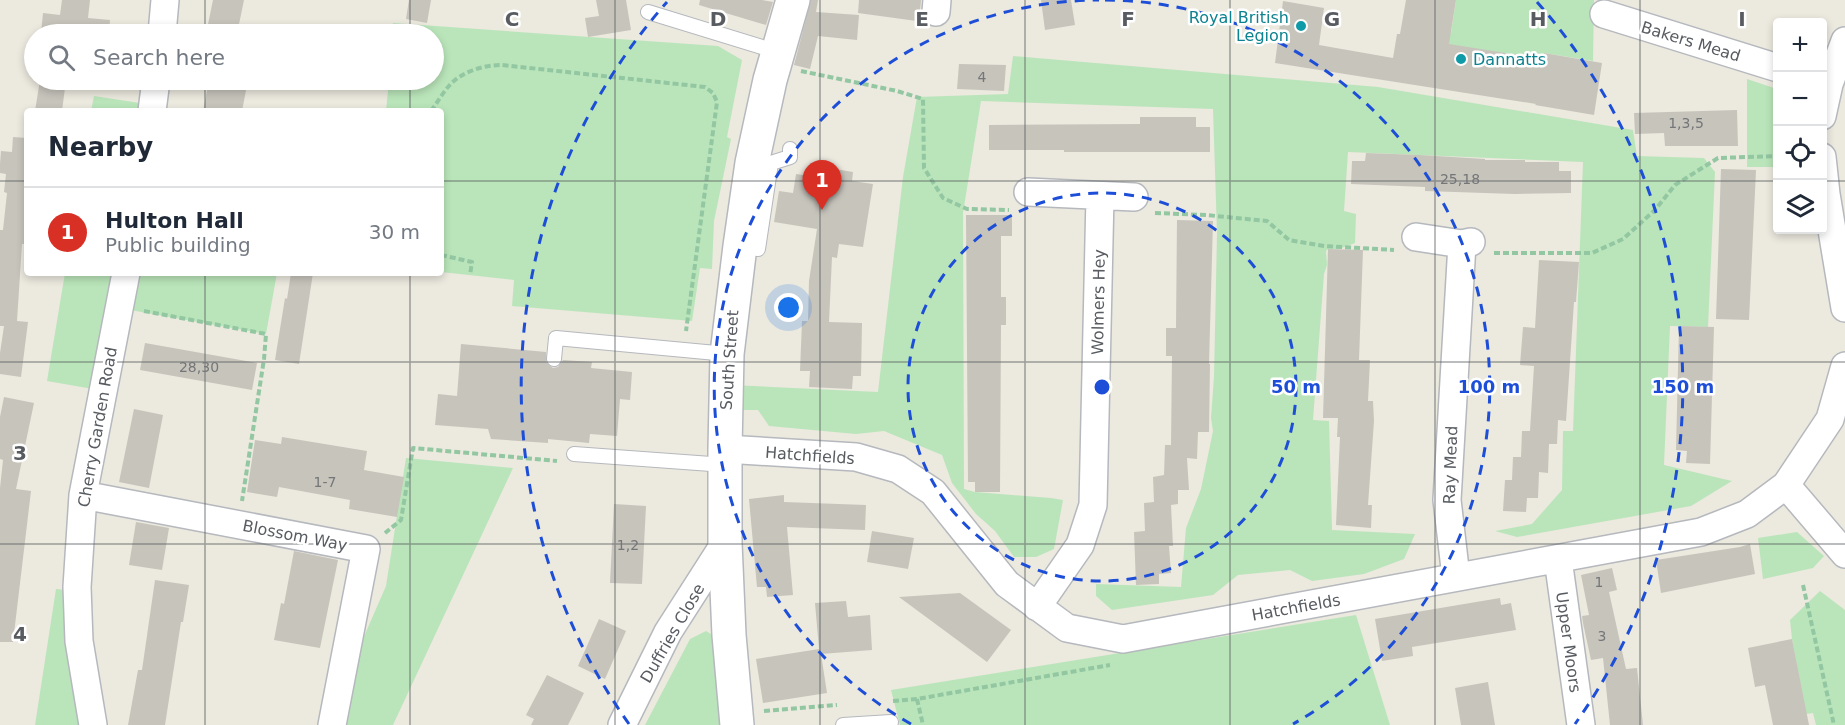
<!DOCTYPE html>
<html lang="en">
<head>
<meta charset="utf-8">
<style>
  body { margin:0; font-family:"DejaVu Sans",sans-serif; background:#f6f6f7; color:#1f2937 }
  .controls { position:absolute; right:18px; top:18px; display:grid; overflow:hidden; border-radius:6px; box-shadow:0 3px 9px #0003 }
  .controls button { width:54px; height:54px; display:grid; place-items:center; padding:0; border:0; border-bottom:2px solid #e0e1e3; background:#fff; color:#1f2937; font:30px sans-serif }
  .you { position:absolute; left:789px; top:308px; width:21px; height:21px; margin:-15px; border:4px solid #fff; border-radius:50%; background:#1a73e8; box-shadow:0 0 0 9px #1a73e833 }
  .badge { display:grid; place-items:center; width:39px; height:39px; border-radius:50%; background:#d93025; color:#fff; font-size:20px; font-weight:700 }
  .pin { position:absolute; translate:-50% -50px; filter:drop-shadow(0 2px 3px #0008) }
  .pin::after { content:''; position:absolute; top:32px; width:21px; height:18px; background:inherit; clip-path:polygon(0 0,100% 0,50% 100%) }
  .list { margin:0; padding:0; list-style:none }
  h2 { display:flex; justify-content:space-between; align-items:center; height:78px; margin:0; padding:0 24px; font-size:26px }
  h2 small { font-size:20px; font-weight:400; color:#747a83 }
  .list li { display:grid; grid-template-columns:39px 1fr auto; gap:18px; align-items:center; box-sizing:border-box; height:90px; padding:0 24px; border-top:2px solid #e0e1e3 }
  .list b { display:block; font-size:22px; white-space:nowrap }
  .list p { margin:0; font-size:20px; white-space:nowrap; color:#747a83 }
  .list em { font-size:20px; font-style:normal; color:#747a83 }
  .icon { flex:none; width:33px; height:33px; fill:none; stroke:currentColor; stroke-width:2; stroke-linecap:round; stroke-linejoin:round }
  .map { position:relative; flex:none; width:1845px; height:725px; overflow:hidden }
  .search { position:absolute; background:#fff; box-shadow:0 3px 9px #0003; left:24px; top:24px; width:420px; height:66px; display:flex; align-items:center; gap:15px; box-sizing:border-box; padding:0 21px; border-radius:33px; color:#747a83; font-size:22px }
  .panel { position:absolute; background:#fff; box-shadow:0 3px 9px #0003; left:24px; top:108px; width:420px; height:168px; border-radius:6px }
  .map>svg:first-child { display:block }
  .green { fill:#bae5ba }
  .building { fill:#c7c4bc }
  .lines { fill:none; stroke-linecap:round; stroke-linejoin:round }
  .service-casing { stroke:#b5b8bd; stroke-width:16 }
  .minor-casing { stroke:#b5b8bd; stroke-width:30 }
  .tertiary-casing { stroke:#b5b8bd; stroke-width:36 }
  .path { stroke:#92c7a2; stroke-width:4; stroke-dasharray:6 3; stroke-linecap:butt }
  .service { stroke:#fff; stroke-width:14 }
  .minor { stroke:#fff; stroke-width:27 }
  .tertiary { stroke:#fff; stroke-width:33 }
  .grid { fill:none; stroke:#585c61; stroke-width:1.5; stroke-opacity:0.55 }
  .ring { fill:none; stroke:#1d4ed8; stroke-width:3; stroke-dasharray:10 8 }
  .culture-dot { fill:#0f9aa8; stroke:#fff; stroke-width:2 }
  .labels { text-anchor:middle; stroke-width:5; stroke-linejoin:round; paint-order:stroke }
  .number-label { font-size:14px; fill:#747678 }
  .culture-label { font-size:16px; fill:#0d838f; stroke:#fff; text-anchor:end }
  .street-label { font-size:16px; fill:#585c61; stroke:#fff }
  .grid-label { font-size:20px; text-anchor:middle; font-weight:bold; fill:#585c61; stroke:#fff; stroke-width:5; stroke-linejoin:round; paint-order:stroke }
  .centre { fill:#1d4ed8; stroke:#fff; stroke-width:3 }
  .ring-label { font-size:18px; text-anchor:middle; font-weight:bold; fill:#1d4ed8; stroke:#fff; stroke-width:5; stroke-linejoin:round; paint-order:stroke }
</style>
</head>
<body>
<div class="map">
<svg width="1845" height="725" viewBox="0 0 1845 725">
  <rect width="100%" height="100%" fill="#ece9df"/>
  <!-- green -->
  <path class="green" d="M1456,0H1594L1593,61L1544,53L1540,77L1425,40L1427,30L1451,33Z
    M393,23L718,46L742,60L727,137L731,139L714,221L712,269L700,268L692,321L512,306L514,280L441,272V111H386L389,80H434V34H392Z
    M1013,56L1378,87L1633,130L1637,156L1704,158L1715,172L1708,327L1670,326L1664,465L1732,481L1691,506L1517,537L1495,531L1532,524L1562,490L1563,431H1573L1583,162L1348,152L1344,211L1356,214L1355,243L1339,249H1328L1326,251L1327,265L1324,274L1313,420L1329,421L1332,530L1415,534L1404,559L1364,574L1312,581L1290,570L1238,575L1213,595L1112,610L1096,596V584L1181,587L1186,528L1201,489L1213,431L1211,418L1214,377L1217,233L1213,109L981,101L963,213L964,489L975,492L1051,498L1063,500L1054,549L1036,557H1014L995,531L976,514L952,483L942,455L884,431L856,434L769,426L758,410H731V385L878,392L903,177L917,97L1008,94Z
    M1747,79L1777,89V167H1747Z
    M94,96L140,103L139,111H91Z
    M65,273H112L93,389L47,381Z
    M136,273H277L266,334L130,310Z
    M406,458L513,468L393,725H342L362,641L386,586Z
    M1797,532L1824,556L1813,568L1763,579L1758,538Z
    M56,589L66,590L80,725H35Z
    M1820,591L1845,610V725H1816L1813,713L1806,714L1792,639L1790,620Z
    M1356,615L1390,725H900L891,690Z
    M706,631L726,643L732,725H645L690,639Z"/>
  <!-- building -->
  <path class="building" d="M62,0H90L88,18L110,20L109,34L41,33L43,13L60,15Z
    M213,0H244L237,34H206Z
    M409,0H431L427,23L406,19Z
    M596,0H626L631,30L588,37L585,18L599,16Z
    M700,0H762L773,2L766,25L699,5Z
    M811,0H818L816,12L859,15L857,40L818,36L810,69L794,65Z
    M859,0H921L920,11L924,22L858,13Z
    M1041,0H1071L1075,25L1045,30Z
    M1406,0H1456L1449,44L1543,59L1544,53L1602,63L1594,115L1535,105L1536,104L1275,63L1283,1L1324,8L1319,45L1393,58L1397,34H1400Z
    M959,64L1006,65L1004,91L957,89Z
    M40,80H66L62,111H35Z
    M209,80H248L242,111H203Z
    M1737,110L1738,146H1665L1664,133L1635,134L1634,113Z
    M1140,117H1196V127H1210V152H1064V150H989V125L1140,124Z
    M13,137L27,138V244H22L17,321L28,322L21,377L0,374V353L4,326H0V230H3L7,193L4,192L6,174L0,173V164L1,151L12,152Z
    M1366,153L1420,155L1485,159V160H1525V162H1559V171H1571V193L1515,194L1425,191V187L1351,184L1352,161H1365Z
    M817,166L853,172L852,181L873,184L863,247L839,244L837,258L832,257L829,322L862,323L861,376H853L852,389L809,387L810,371H800L802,321H808L809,281L817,229L774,222L779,191L793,193L796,174L816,177Z
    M1721,169L1756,170L1749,320L1716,319Z
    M966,215H1012V236H1001V297H1006V325H1001L1000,492H975V482H968Z
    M1177,220L1213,221L1209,364H1210L1209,432H1198L1197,459L1187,458L1189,490H1178V504L1171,505L1173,546H1169L1171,573L1159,574V584L1136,585L1134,532L1145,531L1144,503L1154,502L1153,477L1164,475L1165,445H1171L1172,356H1166V328H1176Z
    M1328,249L1363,250L1359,360H1370L1368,401H1373L1374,421L1368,505H1372L1371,528L1336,525L1340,437H1337L1338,418H1323Z
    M1539,260L1579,262L1576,302H1574L1566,421L1558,420L1557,444H1549L1548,473L1539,472L1538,498H1527L1526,512L1503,511L1505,480H1512L1513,457H1521L1522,431H1530L1534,366L1520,365L1523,327L1535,328Z
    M291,273H313L299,364L275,360L285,298L287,299Z
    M1679,326L1714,327L1710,464L1686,463L1687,451L1676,450Z
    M145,343L257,363L252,390L140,370Z
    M461,344L546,352V362L553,368L558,367L563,360L592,362L591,368L632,372L630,400L620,399L617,436L590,434L589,443L548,439V443L491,439L488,429L435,425L438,394L457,396Z
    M4,397L34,403L16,489L31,491L13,642H0V488L3,460L0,459V417Z
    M134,409L163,415L149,488L119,482Z
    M282,437L367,451L364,470L404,477L397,517L349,509L350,500L279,487L277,497L247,492L255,440L281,444Z
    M784,495V502L866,505L865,530L787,527L793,595L767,597L766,587H757L749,499Z
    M614,504L646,506L642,584L610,583Z
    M136,522L169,528L162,570L129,565Z
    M872,531L914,538L908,569L867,562Z
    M1750,544L1755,574L1661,593L1656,560L1740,547Z
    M294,551L338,560L320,648L274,640L281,603L284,604Z
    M1612,568L1617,590L1609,592L1626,669L1637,668L1643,725H1610L1603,658L1591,660L1583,623L1582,616L1589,615L1581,575Z
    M155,580L189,585L183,622H181L165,725H128L138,670H142Z
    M960,593L1011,630L987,662L899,597Z
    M1500,598L1501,605L1511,603L1516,630L1412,647L1413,656L1382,661L1375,619Z
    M846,601L848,617L870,615L872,650L821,654L827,693L763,703L756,659L819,649L815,603Z
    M599,619L626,631L605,679L578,666Z
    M1792,639L1809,725H1773L1765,685L1755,687L1748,648Z
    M547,675L584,693L568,725H531L534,719L526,715Z
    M1488,682L1495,725H1461L1455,688Z"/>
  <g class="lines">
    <!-- service casing -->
    <g class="service-casing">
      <path id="service" d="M648,12L778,52
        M740,246L758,249L771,163L790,157V149
        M554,359L556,338L727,354
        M574,454L725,465
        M843,725L891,722"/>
    </g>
    <!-- minor casing -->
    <g class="minor-casing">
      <path id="minor" d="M936,12L937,0
        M1604,14L1778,68
        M162,34L165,0
        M152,111L156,80
        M1822,116L1829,84L1845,41
        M1822,157L1826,194L1845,308
        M1028,192L1134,197
        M1416,237L1462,244L1471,242
        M725,449L856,457L898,469L933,492L1007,584L1067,628L1123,639L1701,532L1747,514L1786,485L1830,419L1845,366
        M1786,485L1845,554
        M83,495L366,549L332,725
        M1558,559L1581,725
        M1456,577L1447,500L1462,244
        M1037,607L1080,545L1093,505L1100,196
        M93,725L79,641L77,587L83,495L126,273
        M622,725L668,632L725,543"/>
    </g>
    <!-- tertiary casing -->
    <g class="tertiary-casing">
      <path id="tertiary" d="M737,725L729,635L725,543V449L727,354L740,246L752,163L770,80L793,0"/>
    </g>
    <!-- path -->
    <path class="path" d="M801,71L897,91L923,99L924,168L943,198L967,209L1009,210
      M431,111C437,103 442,94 448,87C460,72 483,65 502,65L705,87L713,93L717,102L686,331
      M1155,213L1206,215L1267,221L1289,240L1324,246L1394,250
      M1494,253H1592L1623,239L1655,210L1675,185L1718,158L1778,156
      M441,255L472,262L470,275
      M144,311L266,334L264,359L242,501
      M385,533L401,520L413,448L557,461
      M1803,585L1834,725
      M917,699L923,725
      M893,701L917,699L1110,665
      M764,711L837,705"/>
    <!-- service -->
    <use href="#service" class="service"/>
    <!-- minor -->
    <use href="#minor" class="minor"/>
    <!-- tertiary -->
    <use href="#tertiary" class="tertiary"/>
  </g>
  <!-- grid -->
  <path class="grid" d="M205,0V34M410,0V34M615,0V725M820,0V725M1025,0V725M1230,0V725M1435,0V725M1640,0V725M205,80V111M410,80V111M0,181H27M441,181H1778M1822,181H1845M205,273V725M410,273V725M0,362H1845M0,544H1845"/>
  <!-- distance rings -->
  <g class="ring">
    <circle cx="1102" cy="387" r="194"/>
    <path d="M911 724A387 387 0 0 1 1099 0M1105 0A387 387 0 0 1 1293 724"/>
    <path d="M629 724A581 581 0 0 1 667 2M1537 2A581 581 0 0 1 1575 724"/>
  </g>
  <!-- markers -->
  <g class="culture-dot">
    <circle cx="1301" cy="26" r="6"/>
    <circle cx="1461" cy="59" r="6"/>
  </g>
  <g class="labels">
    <!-- number labels -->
    <g class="number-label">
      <text x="982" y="82">4</text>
      <text x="1686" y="128">1,3,5</text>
      <text x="1460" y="184">25,18</text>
      <text x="199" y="372">28,30</text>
      <text x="325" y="487">1-7</text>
      <text x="628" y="550">1,2</text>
      <text x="1599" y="587">1</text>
      <text x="1602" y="641">3</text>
    </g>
    <!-- culture labels -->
    <g class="culture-label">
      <text x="1289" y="23">Royal British<tspan x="1289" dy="18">Legion</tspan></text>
      <text x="1473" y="65" text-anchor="start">Dannatts</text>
    </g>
    <!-- street labels -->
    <g class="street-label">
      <text transform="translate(1691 41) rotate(17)" y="6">Bakers Mead</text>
      <text transform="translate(1098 302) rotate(-89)" y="6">Wolmers Hey</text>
      <text transform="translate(729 360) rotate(-86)" y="6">South Street</text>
      <text transform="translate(97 427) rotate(-80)" y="6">Cherry Garden Road</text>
      <text transform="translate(810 455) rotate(4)" y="6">Hatchfields</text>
      <text transform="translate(1450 465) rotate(-88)" y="6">Ray Mead</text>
      <text transform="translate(295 535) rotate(11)" y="6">Blossom Way</text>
      <text transform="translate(1296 607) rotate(-10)" y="6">Hatchfields</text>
      <text transform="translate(672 633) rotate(-60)" y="6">Duffries Close</text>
      <text transform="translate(1569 642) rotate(82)" y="6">Upper Moors</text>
    </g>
  </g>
  <g class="grid-label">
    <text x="512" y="26">C</text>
    <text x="718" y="26">D</text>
    <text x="922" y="26">E</text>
    <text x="1128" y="26">F</text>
    <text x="1332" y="26">G</text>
    <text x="1538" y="26">H</text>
    <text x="1742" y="26">I</text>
    <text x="20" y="460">3</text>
    <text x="20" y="641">4</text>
  </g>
  <circle cx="1102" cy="387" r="9" class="centre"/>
  <g class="ring-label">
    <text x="1296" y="393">50 m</text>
    <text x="1489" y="393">100 m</text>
    <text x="1683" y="393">150 m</text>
  </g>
</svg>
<div class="controls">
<button>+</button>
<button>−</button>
<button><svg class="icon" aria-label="locate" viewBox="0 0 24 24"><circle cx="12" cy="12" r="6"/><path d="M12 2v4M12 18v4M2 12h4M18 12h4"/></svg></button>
<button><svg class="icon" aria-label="layers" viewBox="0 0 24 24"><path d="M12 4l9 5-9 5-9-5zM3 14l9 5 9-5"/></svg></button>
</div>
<div class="you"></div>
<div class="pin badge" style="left:822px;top:210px">1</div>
<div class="search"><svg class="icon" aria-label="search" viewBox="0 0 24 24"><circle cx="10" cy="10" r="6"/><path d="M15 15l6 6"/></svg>Search here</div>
<section class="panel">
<h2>Nearby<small></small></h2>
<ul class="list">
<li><span class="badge">1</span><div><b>Hulton Hall</b><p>Public building</p></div><em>30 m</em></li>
</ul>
</section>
</div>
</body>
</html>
